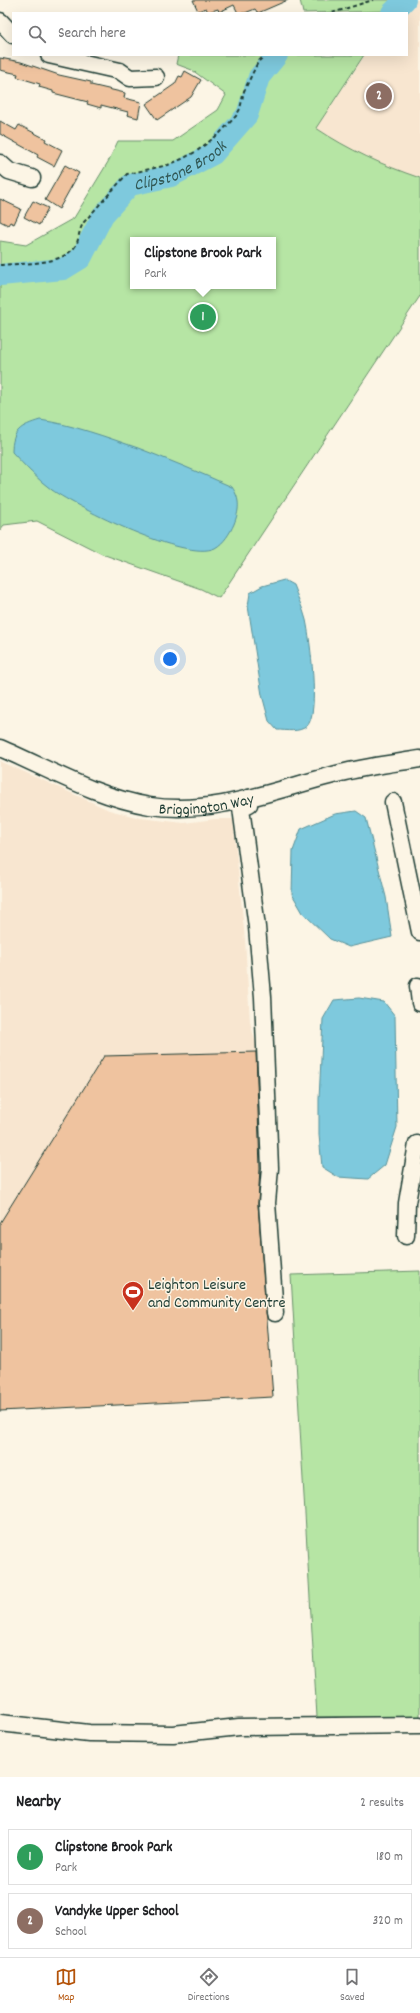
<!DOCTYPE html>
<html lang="en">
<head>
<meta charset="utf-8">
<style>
  body { margin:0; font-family:Dekko,sans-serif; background:#f2f2f2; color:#202124 }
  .you { position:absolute; left:170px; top:659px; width:14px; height:14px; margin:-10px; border:3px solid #fff; border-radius:50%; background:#1a73e8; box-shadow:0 0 0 6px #1a73e833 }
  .badge { display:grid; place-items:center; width:26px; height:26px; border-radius:50%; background:#b45309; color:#fff; font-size:13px; font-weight:700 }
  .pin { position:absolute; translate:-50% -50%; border:2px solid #fff; box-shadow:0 1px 4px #0006 }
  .popup { position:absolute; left:130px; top:237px; width:146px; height:52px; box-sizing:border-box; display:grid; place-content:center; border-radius:0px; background:#fff; filter:drop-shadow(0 1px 3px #0005); font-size:13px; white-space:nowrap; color:#757577 }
  .popup b { font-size:15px; color:#202124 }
  .popup::after { content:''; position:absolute; left:50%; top:100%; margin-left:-8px; border:8px solid transparent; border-top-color:#fff }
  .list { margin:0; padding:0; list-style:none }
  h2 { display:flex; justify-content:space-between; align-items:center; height:52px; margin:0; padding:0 16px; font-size:17px }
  h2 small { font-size:13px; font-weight:400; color:#757577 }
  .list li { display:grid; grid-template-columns:26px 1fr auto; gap:12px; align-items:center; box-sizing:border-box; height:56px; margin:0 8px 8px; padding:0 8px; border:1px solid #e0e0e0; border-radius:0px }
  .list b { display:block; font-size:15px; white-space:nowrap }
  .list p { margin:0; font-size:13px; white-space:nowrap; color:#757577 }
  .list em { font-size:13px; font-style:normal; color:#757577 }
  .icon { flex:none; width:22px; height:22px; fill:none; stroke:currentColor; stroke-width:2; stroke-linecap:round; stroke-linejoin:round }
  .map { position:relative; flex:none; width:420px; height:1777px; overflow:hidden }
  .search { position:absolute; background:#fff; box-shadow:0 4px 16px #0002; left:12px; right:12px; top:12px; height:44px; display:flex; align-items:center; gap:10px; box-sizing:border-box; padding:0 14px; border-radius:0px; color:#757577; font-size:15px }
  .sheet { height:180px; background:#fff }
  nav { display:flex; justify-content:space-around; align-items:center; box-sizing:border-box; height:56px; border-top:1px solid #e0e0e0; background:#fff; font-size:11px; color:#757577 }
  nav a { display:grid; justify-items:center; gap:2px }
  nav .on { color:#b45309 }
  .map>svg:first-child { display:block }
  .built { fill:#f8e6d0 }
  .green { fill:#b6e5a4; stroke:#6a916c; fill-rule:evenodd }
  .water { fill:#7ec9dd; stroke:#589199 }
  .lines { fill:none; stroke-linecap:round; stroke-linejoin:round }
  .river { stroke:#7ec9dd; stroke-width:22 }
  .building { fill:#efc39f; stroke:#1f3d34 }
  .minor-casing { stroke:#1f3d34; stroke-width:19 }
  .path { stroke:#1f3d34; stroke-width:2; stroke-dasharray:4 3; stroke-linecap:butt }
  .minor { stroke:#fcf5e5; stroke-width:16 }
  .labels { text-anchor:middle; stroke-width:3; stroke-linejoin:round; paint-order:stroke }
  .street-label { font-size:16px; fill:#1f3d34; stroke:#fcf5e5 }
  .poi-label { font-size:16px; fill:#1f3d34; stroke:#fcf5e5; text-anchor:start }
  .water-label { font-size:17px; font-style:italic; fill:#325956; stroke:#fcf5e5 }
</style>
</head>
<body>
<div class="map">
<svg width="420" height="1777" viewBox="0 0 420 1777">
  <rect width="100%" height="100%" fill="#fcf5e5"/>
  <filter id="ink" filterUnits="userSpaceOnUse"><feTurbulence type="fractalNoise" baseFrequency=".025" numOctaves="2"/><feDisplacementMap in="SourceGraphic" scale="8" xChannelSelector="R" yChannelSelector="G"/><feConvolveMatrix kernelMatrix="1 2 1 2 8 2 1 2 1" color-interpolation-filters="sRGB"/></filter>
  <g filter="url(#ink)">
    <!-- built -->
    <path class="built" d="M411,0H420V178L396,170L344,147L316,128L365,55H407V13H397Z
      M0,761L109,810L140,818L184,823L215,819H233L245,940L250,1022L258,1052L206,1054L0,1223Z"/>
    <!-- green -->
    <path class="green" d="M300,0H400L388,11L303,13Z
      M178,55H272L255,76L244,111L210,150L171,172L130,182L100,212L78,256L62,266L0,272V241L26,245L74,218L108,162L118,141H173L218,110L226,95L192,70L176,64Z
      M277,55H364L316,128C349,150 382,165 420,178V296L219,598L201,589L102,554L37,521L4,525L0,530V275L63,269L81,258L103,215L130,185L171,176L213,154L247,115L259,77ZM133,240H273V286H133Z
      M420,1271V1717H317L291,1275Z"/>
    <!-- water -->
    <path class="water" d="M40,420C74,425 106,437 138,448C169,460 201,473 232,487C241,500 239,511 234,524C230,533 224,543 215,548C186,562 78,508 52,490C37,479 25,466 12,452C12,430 21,426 40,420Z
      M284,580L293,585C297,596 303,608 306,620C310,638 320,714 307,726C299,733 286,730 277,730L269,721L262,695L248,606L250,593L262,586Z
      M356,811L366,818L386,897L392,937L349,947L330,939L303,913L292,894L293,851L301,829L335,814Z
      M359,998L384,1002L395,1016L397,1127L385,1165L368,1179L338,1177L322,1167L319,1135V1099L323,1019L334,1000Z"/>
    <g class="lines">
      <!-- river -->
      <g class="river">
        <path d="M392,13L405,0"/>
        <path id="s1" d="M0,275L63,269L81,258L103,215L130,185L171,176L213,154L247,115L259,77L277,55"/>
      </g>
    </g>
    <!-- building -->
    <path class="building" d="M193,0H288L258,13L255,9L245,13H238L234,5L219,12L218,9L208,12L206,8L198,11Z
      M0,58L21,62L59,75L91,82V85L125,93L124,98L141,102L138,118L127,115L128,112L101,105V108L87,104L88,102L53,93V91L39,87L40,84L17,77L18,74L0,70Z
      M185,71L201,80L191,97L157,120L146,104L175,84L179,76L182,77Z
      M0,121L16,130L19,125L46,139L45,141L62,150L54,166L37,157L38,155L0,134Z
      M65,165L79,173L59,209L45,200Z
      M0,199L21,209L14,224L10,222L8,225L0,221Z
      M33,201L48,208L39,225L24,217Z
      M256,1052L260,1168L258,1204L273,1397L0,1411V1223L104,1056Z"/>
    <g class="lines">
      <!-- minor casing -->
      <g class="minor-casing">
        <g id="minor">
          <path d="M0,21L13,35"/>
          <path d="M49,55L120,71L130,78L156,77"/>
          <path d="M0,163L9,171L32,178"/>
          <path id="s2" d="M0,748C49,769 96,797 150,806C217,816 281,787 345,772C370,766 395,763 420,759"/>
          <path d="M248,798L249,804L241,808L257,927L263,997L270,1168L267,1203L275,1313"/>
          <path d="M393,802L420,932"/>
          <path d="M418,986L420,1003"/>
          <path d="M406,1236L407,1203L417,1144"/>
          <path d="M0,1723L89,1733L173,1734L239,1727L420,1725"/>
        </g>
      </g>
      <!-- path -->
      <path class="path" d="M332,13L373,0
        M0,265C23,263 63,266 76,245C79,240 78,231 84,222L127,174L168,165L182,159L197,151L220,133L236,116L240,109L244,91L258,62L265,55"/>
      <!-- minor -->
      <use href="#minor" class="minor"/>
    </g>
  </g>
  <!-- icons -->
  <defs>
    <g id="stadium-pin" transform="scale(1.15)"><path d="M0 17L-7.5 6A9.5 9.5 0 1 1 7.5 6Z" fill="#c8321e" stroke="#fcf5e5"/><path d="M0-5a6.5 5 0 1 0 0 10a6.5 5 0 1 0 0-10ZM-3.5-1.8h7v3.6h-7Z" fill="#fff"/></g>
  </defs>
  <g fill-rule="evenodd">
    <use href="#stadium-pin" x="133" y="1292"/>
  </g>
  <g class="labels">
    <!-- street labels -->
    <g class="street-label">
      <text dy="6" stroke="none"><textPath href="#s2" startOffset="218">Briggington Way</textPath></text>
    </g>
    <!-- poi labels -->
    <g class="poi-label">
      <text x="148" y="1289">Leighton Leisure<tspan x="148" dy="18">and Community Centre</tspan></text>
    </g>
    <!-- water labels -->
    <g class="water-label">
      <text dy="6" stroke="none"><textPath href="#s1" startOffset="227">Clipstone Brook</textPath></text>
    </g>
  </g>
</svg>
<div class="you"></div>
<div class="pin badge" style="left:203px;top:317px;background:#2e9e5b">1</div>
<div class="popup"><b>Clipstone Brook Park</b>Park</div>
<div class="pin badge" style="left:379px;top:96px;background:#8d6e63">2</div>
<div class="search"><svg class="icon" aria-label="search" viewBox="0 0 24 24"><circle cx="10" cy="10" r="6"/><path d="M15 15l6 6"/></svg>Search here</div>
</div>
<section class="sheet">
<h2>Nearby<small>2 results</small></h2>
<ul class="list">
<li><span class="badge" style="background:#2e9e5b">1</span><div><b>Clipstone Brook Park</b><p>Park</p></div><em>180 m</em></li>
<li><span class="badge" style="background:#8d6e63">2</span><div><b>Vandyke Upper School</b><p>School</p></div><em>320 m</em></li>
</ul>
</section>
<nav>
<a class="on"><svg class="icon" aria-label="map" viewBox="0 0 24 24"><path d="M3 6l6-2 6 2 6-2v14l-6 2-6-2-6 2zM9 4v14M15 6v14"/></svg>Map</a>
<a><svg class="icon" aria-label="directions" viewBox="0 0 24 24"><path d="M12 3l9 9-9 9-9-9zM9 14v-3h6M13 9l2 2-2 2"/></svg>Directions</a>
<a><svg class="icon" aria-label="saved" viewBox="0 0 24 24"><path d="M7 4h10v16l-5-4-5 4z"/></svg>Saved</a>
</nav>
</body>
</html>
